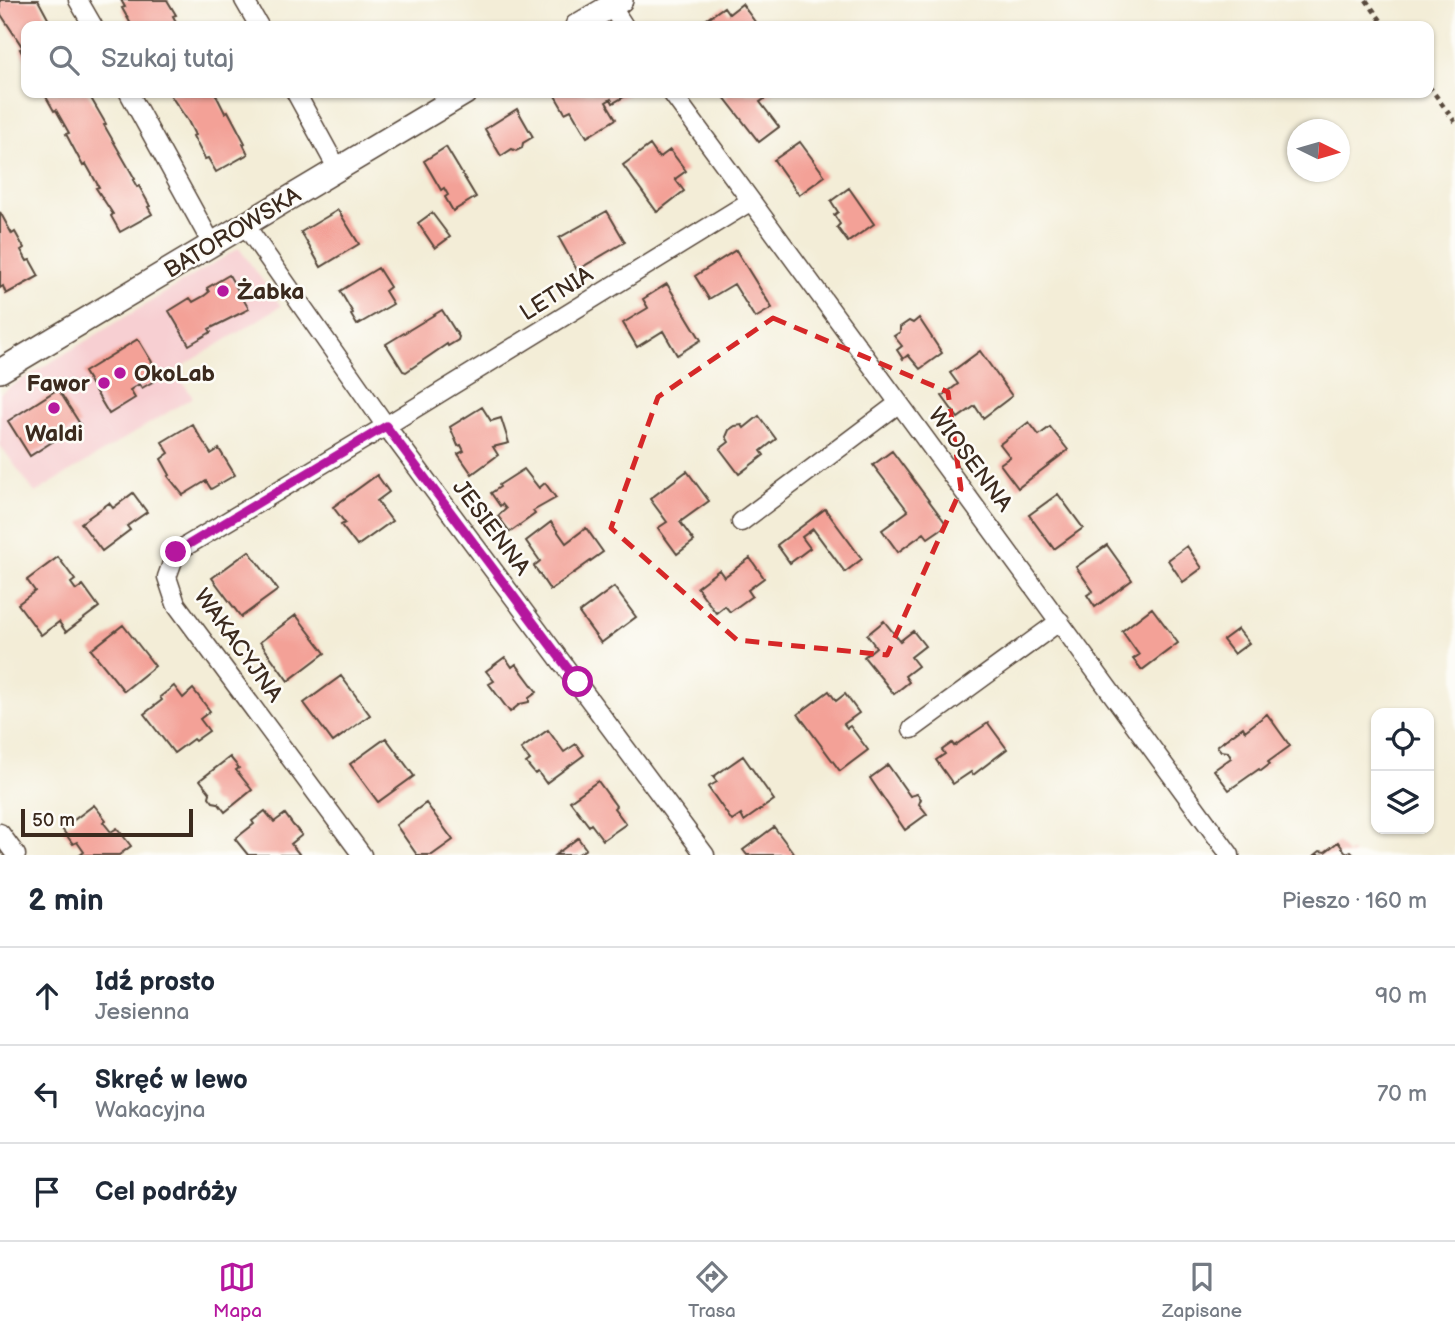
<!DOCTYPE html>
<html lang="pl">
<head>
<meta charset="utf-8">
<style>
  body { margin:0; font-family:"Balsamiq Sans",sans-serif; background:#f2f2f3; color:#1f2937 }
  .controls { position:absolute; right:21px; bottom:21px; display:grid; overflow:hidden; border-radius:14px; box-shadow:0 2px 5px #0004 }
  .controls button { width:63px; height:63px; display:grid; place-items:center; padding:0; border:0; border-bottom:2px solid #e0e1e3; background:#fff; color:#1f2937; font:35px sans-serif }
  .compass { position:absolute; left:1287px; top:119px; width:63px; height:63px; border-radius:50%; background:#fff; box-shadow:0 2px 5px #0004; rotate:95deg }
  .scale { position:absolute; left:21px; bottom:18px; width:172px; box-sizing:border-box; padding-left:7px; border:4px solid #3b2a1e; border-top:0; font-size:19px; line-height:24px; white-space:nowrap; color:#3b2a1e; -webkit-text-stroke:5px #fdfcf7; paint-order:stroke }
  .stop { position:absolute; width:21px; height:21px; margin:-16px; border:5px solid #b5179e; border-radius:50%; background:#fff }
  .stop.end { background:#b5179e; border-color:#fff; box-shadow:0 2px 7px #0008 }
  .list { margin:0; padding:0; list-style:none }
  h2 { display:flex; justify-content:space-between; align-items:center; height:91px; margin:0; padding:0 28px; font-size:30px }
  h2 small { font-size:23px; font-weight:400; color:#747a83 }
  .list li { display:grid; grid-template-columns:46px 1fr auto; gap:21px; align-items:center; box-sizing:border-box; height:98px; padding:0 28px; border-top:2px solid #e0e1e3 }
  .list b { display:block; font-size:26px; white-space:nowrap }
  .list p { margin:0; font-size:23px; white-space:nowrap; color:#747a83 }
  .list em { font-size:23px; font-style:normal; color:#747a83 }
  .icon { flex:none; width:38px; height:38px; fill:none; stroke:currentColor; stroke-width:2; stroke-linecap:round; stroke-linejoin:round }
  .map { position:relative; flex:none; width:1455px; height:855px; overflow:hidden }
  .search { position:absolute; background:#fff; box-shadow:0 2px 5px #0004; left:21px; right:21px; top:21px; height:77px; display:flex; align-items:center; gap:18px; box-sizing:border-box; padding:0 24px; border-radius:14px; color:#747a83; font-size:26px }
  .sheet { height:385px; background:#fff }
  nav { display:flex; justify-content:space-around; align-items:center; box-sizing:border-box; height:98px; border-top:2px solid #e0e1e3; background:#fff; font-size:19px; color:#747a83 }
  nav a { display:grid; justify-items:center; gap:4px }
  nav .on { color:#b5179e }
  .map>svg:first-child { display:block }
  .built { fill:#f7cfd2 }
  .building { fill:#f3a197 }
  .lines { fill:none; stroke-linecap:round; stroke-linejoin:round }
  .minor-casing { stroke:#57473a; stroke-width:21 }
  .tertiary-casing { stroke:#57473a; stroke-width:26 }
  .path { stroke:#57473a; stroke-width:4.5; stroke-dasharray:5 5; stroke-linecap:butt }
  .minor { stroke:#fff; stroke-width:18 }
  .tertiary { stroke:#fff; stroke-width:23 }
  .route { stroke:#b5179e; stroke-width:9 }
  .marked { fill:none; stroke:#d62828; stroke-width:5; stroke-dasharray:14 9; stroke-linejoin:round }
  .poi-dot { fill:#b5179e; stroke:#fdfcf7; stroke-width:2.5 }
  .labels { text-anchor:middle; stroke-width:5; stroke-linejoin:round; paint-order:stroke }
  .street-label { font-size:23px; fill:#3b2a1e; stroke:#fdfcf7 }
  .poi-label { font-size:23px; font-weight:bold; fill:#3b2a1e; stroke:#fdfcf7; text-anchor:start }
</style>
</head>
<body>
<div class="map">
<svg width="1455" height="855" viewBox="0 0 1455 855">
  <rect width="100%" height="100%" fill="#fdfcf7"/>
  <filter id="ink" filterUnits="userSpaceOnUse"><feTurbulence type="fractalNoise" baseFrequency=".0143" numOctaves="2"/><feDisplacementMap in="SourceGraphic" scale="14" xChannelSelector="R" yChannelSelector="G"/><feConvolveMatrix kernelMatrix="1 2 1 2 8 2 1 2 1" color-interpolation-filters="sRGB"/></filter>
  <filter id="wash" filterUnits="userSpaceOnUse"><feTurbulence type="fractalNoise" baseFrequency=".00686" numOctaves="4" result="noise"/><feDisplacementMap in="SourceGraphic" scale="28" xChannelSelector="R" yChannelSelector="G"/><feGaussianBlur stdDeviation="1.57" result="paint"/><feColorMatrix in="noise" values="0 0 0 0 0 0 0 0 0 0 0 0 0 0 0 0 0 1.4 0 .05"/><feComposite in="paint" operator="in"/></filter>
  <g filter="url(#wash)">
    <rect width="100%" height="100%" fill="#f3edd7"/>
    <!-- built -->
    <path class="built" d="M239,248L281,306L175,371L193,397L35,493L0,445V393Z"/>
    <g id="blocks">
      <!-- building -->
      <path class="building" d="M0,0H38L52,26H26V61L20,49L23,48L0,13Z
        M121,0H167L176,15L173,16L178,26H132L122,8L125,7Z
        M742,4L758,26H697L724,7L729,14Z
        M49,93H88L106,124L104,125L135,179L133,180L137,187L139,186L150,206L148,207L152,214L120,232L111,216L113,214L96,188L99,187L86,164L83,166L66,134L69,133L56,110L54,111L45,95Z
        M169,93H215L225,113L228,111L245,143L243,144L248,154L216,172L208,158L205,159L193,136L195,135L188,121Z
        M556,93H626L627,95L613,103L611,99L606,102L616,119L587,137L571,110L565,113L554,94Z
        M730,93H773L760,102L779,127L759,142L724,97Z
        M517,109L533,137L523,143L522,148L516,151L512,149L501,156L485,129Z
        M800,142L825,176L799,195L774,160Z
        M650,145L659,158L670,150L686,171L675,179L684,191L657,212L623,165Z
        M446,147L476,197L453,211L445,197L448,195L444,188L441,190L424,161Z
        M849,188L874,224L848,242L837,227L840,224L834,215L838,212L831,201Z
        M338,210L359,244L321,267L301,232Z
        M607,211L625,242L577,270L559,238Z
        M0,212L12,234L15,232L24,248L21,250L27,261L30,260L39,276L6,294L3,286L0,288Z
        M432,213L450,237L435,248L418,223Z
        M736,250L772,308L755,318L734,284L709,299L695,276Z
        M378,268L390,287L385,291L393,304L357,325L351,315L353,313L340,291Z
        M229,275L249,309L209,329L211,332L189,345L169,311L190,298L193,302L204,296L209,292L207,288Z
        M667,284L701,340L677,355L663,331L637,347L623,323L648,308L643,299Z
        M442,310L459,337L458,340L448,346L447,344L406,372L403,371L386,344Z
        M919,318L942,353L920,369L908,355L903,359L897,350L902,346L894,336L900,332V327L909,321L913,323Z
        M138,339L161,377L142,388L139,384L130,390L135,398L109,414L84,372Z
        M980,351L1012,396L983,418L975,406L958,418L942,396L958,384L950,373Z
        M58,389L80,424L30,456L8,421Z
        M482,407L491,421L501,418L509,443L493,447L498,455L472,474L458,454L464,451L461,445L458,446L450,427Z
        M759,416L776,439L761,451L764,455L739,474L720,449L729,442L726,437L729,430L735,426L742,425L744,428Z
        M1029,422L1039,435L1050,427L1068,450L1018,488L1000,464L1010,457L1000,444Z
        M192,424L211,454L219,449L235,475L211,489L206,481L183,495L168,476L170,475L161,459L169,453L162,442Z
        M892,451L947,525L928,538L924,533L898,552L882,530L908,511L873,465Z
        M524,469L539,488L545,483L556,498L533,511L535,514L510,532L498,516L506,509L502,504L500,506L491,493L500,487L499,485Z
        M687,471L709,501L680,522L694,541L677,554L658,528L667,522L650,499Z
        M377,475L389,492L377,501L392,521L357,546L341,525L345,523L333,507Z
        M133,493L147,512L127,526L130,530L102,551L81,523L109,503L113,508Z
        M1058,494L1083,528L1054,549L1029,515Z
        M825,509L862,559L845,572L813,529L802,537L810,548L790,563L777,545Z
        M551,522L566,543L586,528L603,552L550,590L534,566L540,561L526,541Z
        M1107,545L1132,580L1095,607L1087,595L1093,591L1076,567Z
        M1187,546L1202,568L1183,582L1168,560Z
        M249,551L278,590L241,617L212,578Z
        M58,557L75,580L71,583L76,590L83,585L99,607L66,632L59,622L41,635L18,604L35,591L27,580Z
        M750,558L764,578L748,590L752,596L730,612L725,606L716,613L697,587L719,570L724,577Z
        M614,587L636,617L601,643L579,613Z
        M1152,608L1178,643L1142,670L1133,659L1139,655L1122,631Z
        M296,615L325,653L288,681L260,642Z
        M884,621L900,641L913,631L925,646L911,657L918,666L905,676L909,682L894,694L864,657L876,647L867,635Z
        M123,625L155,666L124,691L91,650Z
        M1238,629L1249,643L1234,654L1223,640Z
        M505,657L512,667L516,664L537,692L529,698V702L520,704L510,712L489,684L494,681L486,671Z
        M341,676L370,715L333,742L304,703Z
        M174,686L183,698L193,689L210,711L200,719L209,731L195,741L193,739L174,753L144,714L162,700L160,697Z
        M829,691L836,701L845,694L859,713L844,724L847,728L850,726L868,750L840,771L798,714Z
        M1267,714L1290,746L1268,762L1270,764L1261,771L1259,769L1229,790L1214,770L1231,758L1228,752L1221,751L1217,746L1243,727L1245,731Z
        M988,723L1007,749L973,775L971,772L953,784L936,760L945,754L942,750L952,743L954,746Z
        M548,730L564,752L576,744L584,755L546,783L538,772L535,774L526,763L530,760L521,749Z
        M386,738L414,776L378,802L350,764Z
        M743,756L774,800L744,821L741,815L732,821L708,787L717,782L713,777Z
        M230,757L239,768L236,770L252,790L225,812L218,803L213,802L209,797L210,793L200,780Z
        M888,765L910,796L917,794L921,799L919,804L927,814L905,830L870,778Z
        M598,781L616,806L614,808L626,824L603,840L591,824L589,826L570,801Z
        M426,803L453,840L432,855H417L396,825Z
        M94,805L106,820L103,822L111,832L117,828L131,846L119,855H80L84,852L77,842L73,844L62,829Z
        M265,811L274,822L285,814L293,825L302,835L291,844L300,855H248L235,839L254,824L252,821Z
        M774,827L795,855H747L743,850Z
        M578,838L586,849L577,855H555Z
        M1338,842L1347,854L1351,852L1354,855H1315L1320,851L1325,852Z"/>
    </g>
  </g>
  <g filter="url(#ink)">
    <use href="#blocks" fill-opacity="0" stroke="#57473a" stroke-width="2"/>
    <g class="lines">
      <!-- minor casing -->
      <g class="minor-casing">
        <path id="minor" d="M78,0L93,26
          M244,0L259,26
          M611,6L624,26
          M129,93L212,244
          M296,93L337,168
          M672,93L1230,855
          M245,225L386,426L705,855
          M741,522L899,403
          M912,729L1060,621
          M0,833L16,855
          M362,855L176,604L167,577L176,552L386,426L751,201"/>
      </g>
      <!-- tertiary casing -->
      <g class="tertiary-casing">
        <path id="tertiary" d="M577,26L621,0
          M0,371L465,93"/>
      </g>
      <!-- path -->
      <path class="path" d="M1366,0L1385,26
        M1429,86L1455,122"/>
      <!-- minor -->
      <use href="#minor" class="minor"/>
      <!-- tertiary -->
      <use href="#tertiary" class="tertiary"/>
    </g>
  </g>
  <g class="lines" filter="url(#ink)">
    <!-- route -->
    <path class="route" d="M176,552L386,426L578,682"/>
  </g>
  <!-- marked area -->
  <path class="marked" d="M773,318L948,392L961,489L887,655L737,640L611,528L658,397Z"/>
  <!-- markers -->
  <g class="poi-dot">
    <circle cx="223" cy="291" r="7"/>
    <circle cx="120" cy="373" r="7"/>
    <circle cx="104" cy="383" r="7"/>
    <circle cx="54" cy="408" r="7"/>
  </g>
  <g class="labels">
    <!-- street labels -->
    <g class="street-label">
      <text transform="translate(232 232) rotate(-31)" y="8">BATOROWSKA</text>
      <text transform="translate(556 293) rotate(-32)" y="8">LETNIA</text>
      <text transform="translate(971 459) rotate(53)" y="8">WIOSENNA</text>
      <text transform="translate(492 527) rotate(53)" y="8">JESIENNA</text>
      <text transform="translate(239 645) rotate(54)" y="8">WAKACYJNA</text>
    </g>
    <!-- poi labels -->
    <g class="poi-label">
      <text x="237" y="299">Żabka</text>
      <text x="134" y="381">OkoLab</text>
      <text x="90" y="391" text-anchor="end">Fawor</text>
      <text x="54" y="441" text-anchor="middle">Waldi</text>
    </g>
  </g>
</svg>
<div class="controls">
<button><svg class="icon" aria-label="locate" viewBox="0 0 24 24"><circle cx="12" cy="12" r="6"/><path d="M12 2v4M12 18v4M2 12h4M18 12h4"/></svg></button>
<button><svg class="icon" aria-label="layers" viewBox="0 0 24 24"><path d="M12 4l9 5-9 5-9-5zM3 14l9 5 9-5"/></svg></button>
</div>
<svg class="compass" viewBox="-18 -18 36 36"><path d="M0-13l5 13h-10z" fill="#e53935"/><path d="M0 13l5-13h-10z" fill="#747a83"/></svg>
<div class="scale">50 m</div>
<div class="stop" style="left:578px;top:682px"></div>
<div class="stop end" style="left:176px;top:552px"></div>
<div class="search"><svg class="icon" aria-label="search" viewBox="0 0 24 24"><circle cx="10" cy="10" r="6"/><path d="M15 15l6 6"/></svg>Szukaj tutaj</div>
</div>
<section class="sheet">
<h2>2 min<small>Pieszo · 160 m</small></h2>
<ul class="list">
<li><svg class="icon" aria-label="ahead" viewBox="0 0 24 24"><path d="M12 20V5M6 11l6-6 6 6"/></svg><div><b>Idź prosto</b><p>Jesienna</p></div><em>90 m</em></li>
<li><svg class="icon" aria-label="left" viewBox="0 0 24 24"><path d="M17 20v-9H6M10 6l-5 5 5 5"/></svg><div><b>Skręć w lewo</b><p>Wakacyjna</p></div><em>70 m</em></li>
<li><svg class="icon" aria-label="arrive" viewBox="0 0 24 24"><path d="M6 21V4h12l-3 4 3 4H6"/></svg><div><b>Cel podróży</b></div></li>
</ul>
</section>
<nav>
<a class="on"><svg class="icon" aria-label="map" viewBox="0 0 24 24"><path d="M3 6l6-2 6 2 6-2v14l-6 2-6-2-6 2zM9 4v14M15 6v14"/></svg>Mapa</a>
<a><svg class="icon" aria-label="directions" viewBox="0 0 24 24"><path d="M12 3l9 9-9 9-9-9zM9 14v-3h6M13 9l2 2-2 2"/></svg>Trasa</a>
<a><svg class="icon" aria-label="saved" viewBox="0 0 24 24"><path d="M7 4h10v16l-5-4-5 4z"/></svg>Zapisane</a>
</nav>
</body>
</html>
